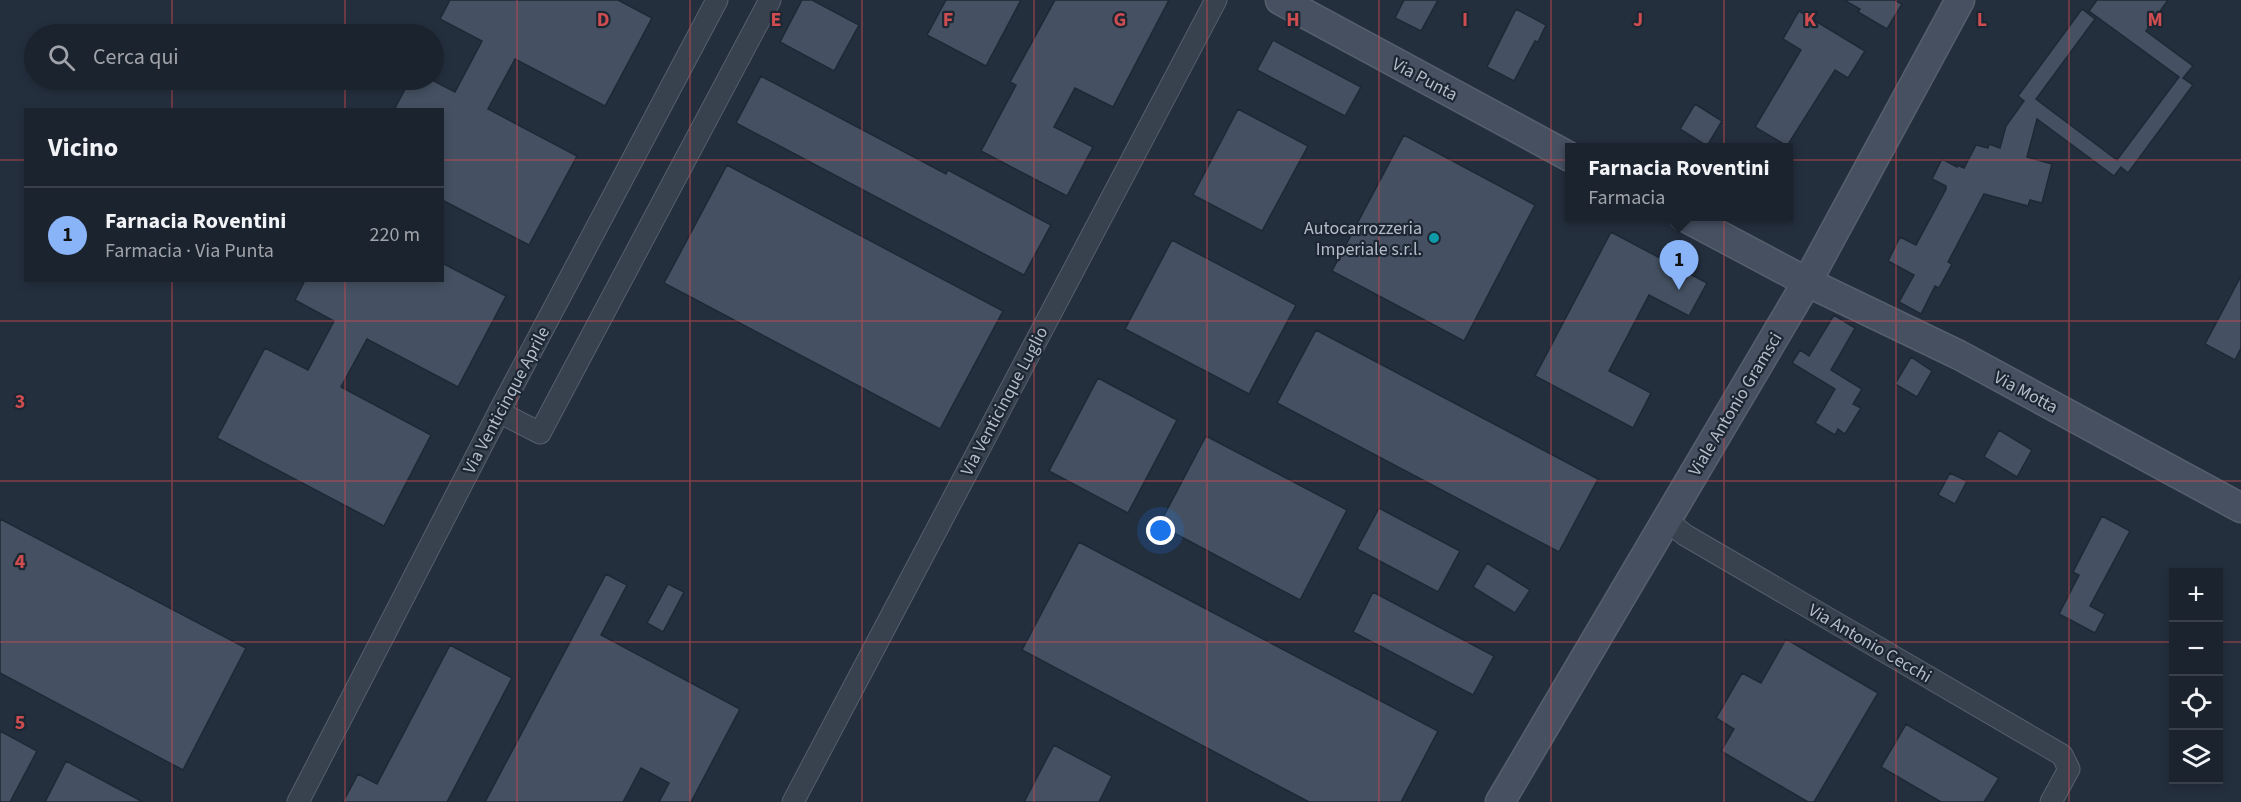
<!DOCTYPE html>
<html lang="it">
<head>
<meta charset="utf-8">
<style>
  body { margin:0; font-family:"Source Sans 3",sans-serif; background:#282f3a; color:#f1f3f6 }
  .controls { position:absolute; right:18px; bottom:18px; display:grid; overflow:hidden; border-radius:0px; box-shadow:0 3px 9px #0003 }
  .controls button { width:54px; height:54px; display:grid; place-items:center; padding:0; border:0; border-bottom:2px solid #39404a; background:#1b232e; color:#f1f3f6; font:30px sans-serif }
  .you { position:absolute; left:1161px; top:531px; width:21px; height:21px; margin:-15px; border:4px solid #fff; border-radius:50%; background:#1a73e8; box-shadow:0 0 0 9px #1a73e833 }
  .badge { display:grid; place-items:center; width:39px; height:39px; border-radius:50%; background:#8ab4f8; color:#111; font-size:20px; font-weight:700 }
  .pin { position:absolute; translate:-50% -50px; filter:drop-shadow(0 2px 3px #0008) }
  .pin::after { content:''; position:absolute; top:32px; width:21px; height:18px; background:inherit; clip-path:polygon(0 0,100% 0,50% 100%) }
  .popup { position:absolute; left:1565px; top:143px; width:228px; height:78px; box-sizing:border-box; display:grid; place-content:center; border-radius:0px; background:#1b232e; filter:drop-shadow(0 2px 4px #0005); font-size:20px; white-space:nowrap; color:#a0a4aa }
  .popup b { font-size:22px; color:#f1f3f6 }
  .popup::after { content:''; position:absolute; left:50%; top:100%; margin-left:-12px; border:12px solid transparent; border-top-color:#1b232e }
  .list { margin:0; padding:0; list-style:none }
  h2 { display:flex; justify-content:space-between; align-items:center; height:78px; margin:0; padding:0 24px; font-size:26px }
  h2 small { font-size:20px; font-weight:400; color:#a0a4aa }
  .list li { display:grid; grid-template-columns:39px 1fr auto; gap:18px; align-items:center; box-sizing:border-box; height:96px; padding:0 24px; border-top:2px solid #39404a }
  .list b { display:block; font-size:22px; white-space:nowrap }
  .list p { margin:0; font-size:20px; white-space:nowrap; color:#a0a4aa }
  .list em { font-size:20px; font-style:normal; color:#a0a4aa }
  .icon { flex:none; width:33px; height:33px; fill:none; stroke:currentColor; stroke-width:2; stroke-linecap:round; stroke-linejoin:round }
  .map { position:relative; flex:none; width:2241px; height:802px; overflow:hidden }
  .search { position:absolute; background:#1b232e; box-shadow:0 3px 9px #0003; left:24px; top:24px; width:420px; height:66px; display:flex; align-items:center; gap:15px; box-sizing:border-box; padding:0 21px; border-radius:33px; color:#a0a4aa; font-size:22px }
  .panel { position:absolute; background:#1b232e; box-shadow:0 3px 9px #0003; left:24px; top:108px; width:420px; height:174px; border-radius:0px }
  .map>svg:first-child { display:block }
  .building { fill:#455162; stroke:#1f2835; stroke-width:1.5 }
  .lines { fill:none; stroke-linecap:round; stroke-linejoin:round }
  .street-casing { stroke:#565f6c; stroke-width:23 }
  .secondary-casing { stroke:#565f6c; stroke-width:31 }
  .street { stroke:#38414e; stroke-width:21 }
  .secondary { stroke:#465061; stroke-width:28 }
  .grid { fill:none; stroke:#ce4d50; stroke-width:1.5; stroke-opacity:0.55 }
  .culture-dot { fill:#0f9aa8; stroke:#1d2633; stroke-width:2 }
  .labels { text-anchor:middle; stroke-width:4.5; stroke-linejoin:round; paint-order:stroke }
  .street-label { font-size:18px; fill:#b4bcc9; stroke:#1d2633 }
  .poi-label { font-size:18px; fill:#b4bcc9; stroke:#1d2633; text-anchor:end }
  .grid-label { font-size:20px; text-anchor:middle; font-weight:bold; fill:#ce4d50; stroke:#1d2633; stroke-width:4.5; stroke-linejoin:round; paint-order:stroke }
</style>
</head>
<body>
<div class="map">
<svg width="2241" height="802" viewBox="0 0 2241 802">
  <rect width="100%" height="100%" fill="#242f3e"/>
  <!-- building -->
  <path class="building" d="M450,0H618L652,18L605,106L515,59L488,109L577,156L529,245L442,200V110H394L410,80H432L455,92L482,41L440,19Z
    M802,0H812L859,25L834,71L780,42Z
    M946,0H1021L986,66L927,35Z
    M1055,0H1169L1113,107L1075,88L1054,127L1093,147L1067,196L981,151L1016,85L1010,82Z
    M1404,0H1438L1421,31L1395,18Z
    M1844,0H1894L1902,4L1887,29L1858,12L1860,9Z
    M2097,0H2168L2146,31L2193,66L2183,78L2193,85L2128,173L2121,167L2114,176L2037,119L2027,157L2052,164L2042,203L2030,200L2028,206L1984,194L1948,262L1952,264L1939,288L1935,286L1921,314L1899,302L1914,275L1888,261L1900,237L1916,245L1946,189V186L1932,179L1942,159L1957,167V165L1964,168L1976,145L1988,148L1989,144L2000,148L2006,126L2024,101L2018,96L2082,9L2095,19L2036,99L2117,160L2179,77L2089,11Z
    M1516,9L1546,25L1538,42L1535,41L1514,81L1487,67Z
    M1799,11L1865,51L1848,78L1835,70L1787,146L1755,127L1801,50L1783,39Z
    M1273,40L1361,87L1345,116L1257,70Z
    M761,76L946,174L948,170L1051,225L1024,275L736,123Z
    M1695,104L1722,121L1707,146L1680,129Z
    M1238,109L1308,146L1262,231L1193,195Z
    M1404,135L1535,205L1464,341L1332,271Z
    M727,165L1003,311L940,429L664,283Z
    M1611,232L1707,283L1689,316L1649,295L1609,371L1651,393L1633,428L1535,376Z
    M1172,240L1296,305L1249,394L1125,329Z
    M442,263L506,296L458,387L367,339L341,387L431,435L384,526L217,438L265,348L308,370L334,321L295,300L305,280H442Z
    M2241,276V348L2235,360L2205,344Z
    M1834,315L1855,328L1831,370L1862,389L1853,404L1861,408L1845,434L1838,429L1835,435L1815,423L1835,389L1792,363L1800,350L1809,356Z
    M1316,330L1598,479L1559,552L1277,403Z
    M1911,357L1932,371L1917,397L1895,384Z
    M1098,378L1177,420L1128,513L1049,471Z
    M1999,430L2032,450L2017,477L1984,457Z
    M1206,436L1347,510L1300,600L1159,525Z
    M1950,473L1967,481L1955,504L1938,495Z
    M1379,508L1460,551L1438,592L1357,549Z
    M2102,516L2130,531L2090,606L2105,614L2095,633L2059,614L2079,575L2073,572Z
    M0,519L246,648L183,770L0,673Z
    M1079,542L1438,731L1401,802H1309L1022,650Z
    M1487,563L1530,590L1515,613L1473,587Z
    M606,574L627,585L601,635L740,709L691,802H659L669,783L641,768L623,802H485Z
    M668,584L684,592L663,632L647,623Z
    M1373,592L1494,656L1473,695L1353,632Z
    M1786,639L1878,693L1814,802H1808L1721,751L1734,729L1716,718L1742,673L1761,683Z
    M450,645L512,678L447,802H343L358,774L377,784Z
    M1906,724L1999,778L1984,802H1941L1881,767Z
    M0,731L37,751L10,802H0Z
    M1054,745L1112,776L1099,802H1024Z
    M66,761L143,802H45Z"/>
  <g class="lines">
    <!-- street casing -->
    <g class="street-casing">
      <path id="street" d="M499,412L540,433L770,0
        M1666,520L1685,535L2062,755L2069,769L2051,802
        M298,802L499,412L717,0
        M793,802L1216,0"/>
    </g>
    <!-- secondary casing -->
    <g class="secondary-casing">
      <path id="secondary" d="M1280,0L1570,157
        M1683,216L1807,282L1959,355L2241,508
        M1500,802L1807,282L1960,0"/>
    </g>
    <!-- street -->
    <use href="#street" class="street"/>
    <!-- secondary -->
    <use href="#secondary" class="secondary"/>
  </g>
  <!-- grid -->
  <path class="grid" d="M172,0V34M345,0V34M517,0V802M690,0V802M862,0V802M1034,0V802M1207,0V802M1379,0V802M1551,0V802M1724,0V802M1896,0V802M2069,0V802M172,80V110M345,80V110M0,160H26M442,160H2241M172,280V802M345,280V802M0,321H2241M0,481H2241M0,642H2174M2218,642H2241"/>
  <!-- markers -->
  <circle class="culture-dot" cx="1434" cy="238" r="6"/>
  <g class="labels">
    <!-- street labels -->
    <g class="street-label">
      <text transform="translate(1425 79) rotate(28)" y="6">Via Punta</text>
      <text transform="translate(2026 392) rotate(28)" y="6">Via Motta</text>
      <text transform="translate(506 400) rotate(-62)" y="6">Via Venticinque Aprile</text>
      <text transform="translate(1004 401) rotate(-62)" y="6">Via Venticinque Luglio</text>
      <text transform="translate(1735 404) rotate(-59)" y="6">Viale Antonio Gramsci</text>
      <text transform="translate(1870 643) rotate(30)" y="6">Via Antonio Cecchi</text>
    </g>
    <!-- poi labels -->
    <g class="poi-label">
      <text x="1422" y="234">Autocarrozzeria<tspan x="1422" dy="21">Imperiale s.r.l.</tspan></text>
    </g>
  </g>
  <g class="grid-label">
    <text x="603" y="26">D</text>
    <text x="776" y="26">E</text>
    <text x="948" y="26">F</text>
    <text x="1120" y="26">G</text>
    <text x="1293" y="26">H</text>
    <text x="1465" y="26">I</text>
    <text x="1638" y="26">J</text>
    <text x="1810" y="26">K</text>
    <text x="1982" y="26">L</text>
    <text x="2155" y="26">M</text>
    <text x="20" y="408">3</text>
    <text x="20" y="568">4</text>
    <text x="20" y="729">5</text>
  </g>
</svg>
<div class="controls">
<button>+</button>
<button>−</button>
<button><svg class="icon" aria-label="locate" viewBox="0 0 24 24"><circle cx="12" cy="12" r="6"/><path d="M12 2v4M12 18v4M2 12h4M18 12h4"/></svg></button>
<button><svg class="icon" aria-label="layers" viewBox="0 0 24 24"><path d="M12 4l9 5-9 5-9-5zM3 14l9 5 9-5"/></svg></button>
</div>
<div class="you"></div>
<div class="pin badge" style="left:1679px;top:290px">1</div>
<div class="popup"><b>Farnacia Roventini</b>Farmacia</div>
<div class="search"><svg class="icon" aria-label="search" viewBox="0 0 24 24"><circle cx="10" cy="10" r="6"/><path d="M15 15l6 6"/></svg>Cerca qui</div>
<section class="panel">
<h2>Vicino<small></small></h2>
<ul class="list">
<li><span class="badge">1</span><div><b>Farnacia Roventini</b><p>Farmacia · Via Punta</p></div><em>220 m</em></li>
</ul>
</section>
</div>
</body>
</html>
